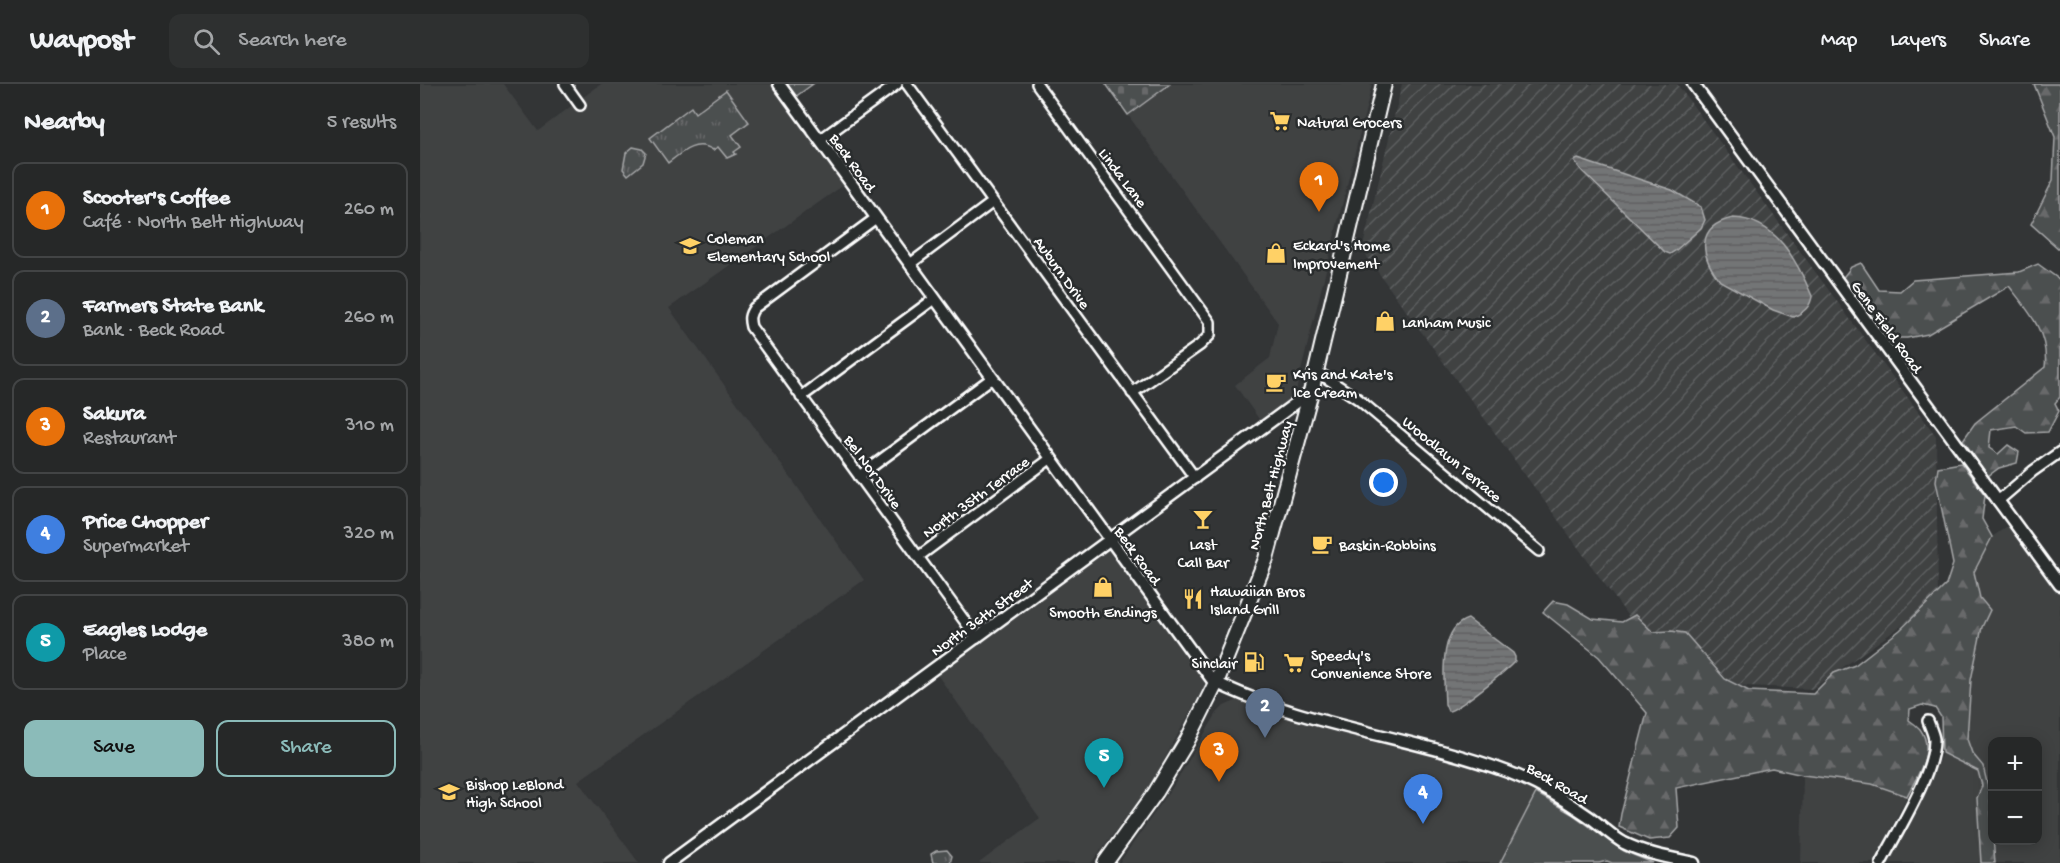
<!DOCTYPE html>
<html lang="en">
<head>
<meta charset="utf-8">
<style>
  body { margin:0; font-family:"Gochi Hand",sans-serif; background:#2e3030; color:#f1f3f6 }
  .controls { position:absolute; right:18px; bottom:18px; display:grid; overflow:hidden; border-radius:12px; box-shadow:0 3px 15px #0003 }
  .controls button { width:54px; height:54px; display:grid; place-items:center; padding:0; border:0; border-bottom:2px solid #424445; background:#262828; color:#f1f3f6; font:30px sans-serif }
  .you { position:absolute; left:964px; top:399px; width:21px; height:21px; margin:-15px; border:4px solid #fff; border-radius:50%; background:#1a73e8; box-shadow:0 0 0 9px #1a73e833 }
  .badge { display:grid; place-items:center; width:39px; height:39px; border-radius:50%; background:#8bbbb9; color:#fff; font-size:20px; font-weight:700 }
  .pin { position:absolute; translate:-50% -50px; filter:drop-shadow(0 2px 3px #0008) }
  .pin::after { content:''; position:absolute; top:32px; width:21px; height:18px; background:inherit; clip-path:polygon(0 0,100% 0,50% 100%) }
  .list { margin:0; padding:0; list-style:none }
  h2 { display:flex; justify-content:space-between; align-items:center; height:78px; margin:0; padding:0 24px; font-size:26px }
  h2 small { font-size:20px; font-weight:400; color:#a4a6a8 }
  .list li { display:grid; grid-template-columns:39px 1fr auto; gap:18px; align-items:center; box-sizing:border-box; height:96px; margin:0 12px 12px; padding:0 12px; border:2px solid #424445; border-radius:12px }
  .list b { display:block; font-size:22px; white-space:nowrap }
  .list p { margin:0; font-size:20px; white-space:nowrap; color:#a4a6a8 }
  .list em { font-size:20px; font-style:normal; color:#a4a6a8 }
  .actions { display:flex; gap:12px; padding:18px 24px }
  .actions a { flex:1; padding:14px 0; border:2px solid #8bbbb9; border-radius:12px; text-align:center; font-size:21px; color:#8bbbb9 }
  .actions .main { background:#8bbbb9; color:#111 }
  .icon { flex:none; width:33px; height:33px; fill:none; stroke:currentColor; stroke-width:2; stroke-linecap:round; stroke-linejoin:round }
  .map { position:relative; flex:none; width:1640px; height:779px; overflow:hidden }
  header { display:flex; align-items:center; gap:36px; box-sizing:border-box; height:84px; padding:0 30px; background:#262828; border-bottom:2px solid #424445 }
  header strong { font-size:28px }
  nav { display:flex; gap:33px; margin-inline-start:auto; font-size:21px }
  .search { width:420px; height:54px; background:#2e3030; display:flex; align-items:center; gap:15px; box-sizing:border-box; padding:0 21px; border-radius:12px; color:#a4a6a8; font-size:22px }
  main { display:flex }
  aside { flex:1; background:#262828 }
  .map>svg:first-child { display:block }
  .built { fill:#404243 }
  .industrial { fill:url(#industrial-furrows) }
  .grass { fill:#4c4f50; stroke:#a6a7a8; stroke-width:1.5 }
  .forest { fill:url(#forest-firs); stroke:#a6a7a8; stroke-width:1.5 }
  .cemetery { fill:url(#cemetery-stones); stroke:#a6a7a8; stroke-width:1.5 }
  .park { fill:url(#park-tufts); stroke:#a6a7a8; stroke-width:1.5 }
  .water { fill:url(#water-rules); stroke:#abacad; stroke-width:1.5 }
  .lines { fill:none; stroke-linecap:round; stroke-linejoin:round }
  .minor-casing { stroke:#fff; stroke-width:14 }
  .tertiary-casing { stroke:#fff; stroke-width:15 }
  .primary-casing { stroke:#fff; stroke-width:18 }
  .minor { stroke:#2a2d2e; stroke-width:9 }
  .tertiary { stroke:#2a2d2e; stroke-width:10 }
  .primary { stroke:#2a2d2e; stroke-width:14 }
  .labels { text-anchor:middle; stroke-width:5; stroke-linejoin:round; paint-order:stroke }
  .poi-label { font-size:16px; fill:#fff; stroke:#2a2d2e; text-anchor:start }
  .street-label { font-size:16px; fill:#fff; stroke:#2a2d2e }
</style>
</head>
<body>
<header>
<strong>Waypost</strong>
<div class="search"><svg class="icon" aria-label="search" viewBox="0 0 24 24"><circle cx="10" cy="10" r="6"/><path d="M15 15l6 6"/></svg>Search here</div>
<nav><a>Map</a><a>Layers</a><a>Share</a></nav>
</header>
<main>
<aside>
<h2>Nearby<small>5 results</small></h2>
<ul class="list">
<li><span class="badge" style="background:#e8710a">1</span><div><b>Scooter's Coffee</b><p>Café · North Belt Highway</p></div><em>260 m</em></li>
<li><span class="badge" style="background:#5c6f8a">2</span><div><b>Farmers State Bank</b><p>Bank · Beck Road</p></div><em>260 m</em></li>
<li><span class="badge" style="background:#e8710a">3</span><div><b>Sakura</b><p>Restaurant</p></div><em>310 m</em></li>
<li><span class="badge" style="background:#3f7fe0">4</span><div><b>Price Chopper</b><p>Supermarket</p></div><em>320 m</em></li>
<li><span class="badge" style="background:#0f9aa8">5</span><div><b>Eagles Lodge</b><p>Place</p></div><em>380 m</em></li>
</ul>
<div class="actions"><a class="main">Save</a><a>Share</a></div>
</aside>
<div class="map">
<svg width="1640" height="779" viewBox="0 0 1640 779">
  <defs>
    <pattern id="industrial-furrows" width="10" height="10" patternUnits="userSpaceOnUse" patternTransform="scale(1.5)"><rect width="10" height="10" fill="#404243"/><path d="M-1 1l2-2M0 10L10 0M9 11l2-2" fill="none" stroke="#5d5e5f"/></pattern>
    <pattern id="forest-firs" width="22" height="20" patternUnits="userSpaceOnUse" patternTransform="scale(1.5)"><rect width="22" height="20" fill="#4c4f50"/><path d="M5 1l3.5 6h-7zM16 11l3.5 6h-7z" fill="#67696a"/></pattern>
    <pattern id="cemetery-stones" width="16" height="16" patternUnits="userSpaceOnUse" patternTransform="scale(1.5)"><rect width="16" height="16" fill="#4c4f50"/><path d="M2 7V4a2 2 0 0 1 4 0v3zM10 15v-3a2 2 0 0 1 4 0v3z" fill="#67696a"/></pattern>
    <pattern id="park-tufts" width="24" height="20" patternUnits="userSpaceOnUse" patternTransform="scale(1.5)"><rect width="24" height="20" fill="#4c4f50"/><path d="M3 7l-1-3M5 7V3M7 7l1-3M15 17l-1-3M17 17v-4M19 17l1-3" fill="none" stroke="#67696a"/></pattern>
    <pattern id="water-rules" width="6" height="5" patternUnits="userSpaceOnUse" patternTransform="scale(1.5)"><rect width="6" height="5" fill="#737576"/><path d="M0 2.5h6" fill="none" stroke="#606061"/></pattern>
  </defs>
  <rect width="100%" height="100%" fill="#333536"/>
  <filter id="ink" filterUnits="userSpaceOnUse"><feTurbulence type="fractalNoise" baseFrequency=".0167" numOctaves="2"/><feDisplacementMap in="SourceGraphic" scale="12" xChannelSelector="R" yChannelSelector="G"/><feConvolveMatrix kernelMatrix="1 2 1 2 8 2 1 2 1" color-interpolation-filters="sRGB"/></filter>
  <g filter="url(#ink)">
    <!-- built -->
    <path class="built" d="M0,0H83L118,47L181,0H353L425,100L249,224L444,496L158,697L219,779H0Z
      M750,0H952L877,303L875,309L841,338L815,301L850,274L858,239L708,31Z
      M1589,441L1640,510V772L1639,779H1575L1574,757L1618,756V658H1572V740L1570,711L1563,682L1552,669L1547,655L1551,596L1562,543L1570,527L1560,514L1554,488L1572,453Z
      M687,464L691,465L781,591L784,597V603L729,703L671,779H559L620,734L516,589Z
      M818,616L904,642L1037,675L1070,687L1116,709L1080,779H699L752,704L797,629L804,622Z
      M1522,669L1558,687L1562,702L1557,714L1561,779H1466L1511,695Z
      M1383,691L1452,700L1487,712L1454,779H1381Z"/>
    <!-- industrial -->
    <path class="industrial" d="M982,0H1257L1516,352L1518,516L1392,605L1306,601L1226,557L942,166Z"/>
    <!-- grass -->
    <path class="grass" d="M1116,709L1152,730L1204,767L1233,779H1192L1187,777L1179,779H1080Z"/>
    <!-- forest -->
    <path class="forest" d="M1614,0H1640V163L1638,164L1611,140L1633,96L1635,53Z
      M1441,179L1459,206L1480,207L1493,196L1599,188L1618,180L1640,196V313L1635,319L1639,327L1628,348L1606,349L1596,342L1571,346L1569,364L1578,370L1588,361L1599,368L1597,379L1579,384L1568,392L1543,356L1555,339L1625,283C1629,249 1609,228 1589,202L1508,250L1487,254H1463L1421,196L1431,183Z
      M1541,379L1565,411L1562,435L1572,453L1554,488L1560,514L1570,526L1562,543L1551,596L1547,655L1552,669L1563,682L1570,711L1575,779H1561L1557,714L1562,702L1558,687L1522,669L1521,633L1515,624L1502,621L1490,625L1489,636C1492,638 1497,642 1500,645C1516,667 1497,692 1487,712L1452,700L1383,691L1352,684L1256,704L1259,744L1250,754L1229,756L1199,743L1201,730L1227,629L1179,573L1123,528L1133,517L1148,520L1173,535L1202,538L1215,531L1233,548L1251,547L1265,549L1305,595L1329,607L1393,610L1414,589L1435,581L1480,546L1526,501L1533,480L1516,397L1518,383Z"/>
    <!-- cemetery -->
    <path class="cemetery" d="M365,0H393L375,13Z
      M686,0H750L708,31Z"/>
    <!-- park -->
    <path class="park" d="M306,6L329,38L312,51L321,63L314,68L316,70L307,74L298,63L293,66C276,55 262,68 248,79L230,54L271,23L275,29Z
      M213,63L222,65L226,69L223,79L208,91L203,85L206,69Z
      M527,766L532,772L530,779H513L511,770L516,767Z"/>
    <!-- water -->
    <path class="water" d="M1158,75L1252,106L1281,123L1285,136L1281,144L1255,167L1250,170L1245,168L1162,87L1154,77Z
      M1313,134C1356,135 1377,177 1392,212C1391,222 1383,229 1373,233L1353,226L1300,197C1280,172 1275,142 1313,134Z
      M1048,535L1093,569L1095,573V577C1087,586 1037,627 1028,627L1025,620C1024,595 1018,544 1048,535Z"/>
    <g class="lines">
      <!-- minor casing -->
      <g class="minor-casing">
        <path id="minor" d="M145,0L160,21
          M487,0L775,394
          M617,0L790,238V251L780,261L712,309
          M400,56L477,0
          M456,134L334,224C329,231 329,235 331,243L557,554
          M490,180L573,118
          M896,287L938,315L1119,467
          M381,313L514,215
          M439,392L572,294
          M1578,417L1613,387L1640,368
          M498,473L630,375
          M1461,779C1477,748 1515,688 1514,655C1513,649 1510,643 1508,637"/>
      </g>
      <!-- tertiary casing -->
      <g class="tertiary-casing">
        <path id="tertiary" d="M359,0L793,597C886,643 992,652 1088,688C1117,699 1142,714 1168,732C1180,740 1191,752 1204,759C1226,770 1251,774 1274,779
          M1273,0L1640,501
          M249,779L891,308"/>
      </g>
      <!-- primary casing -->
      <g class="primary-casing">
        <path id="primary" d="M685,779L736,708L767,657L796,599L846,475L891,308L964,0"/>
      </g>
      <!-- minor -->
      <use href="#minor" class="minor"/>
      <!-- tertiary -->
      <use href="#tertiary" class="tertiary"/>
      <!-- primary -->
      <use href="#primary" class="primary"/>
    </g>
  </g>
  <!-- icons -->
  <defs>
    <g id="supermarket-bare" transform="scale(1.62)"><path d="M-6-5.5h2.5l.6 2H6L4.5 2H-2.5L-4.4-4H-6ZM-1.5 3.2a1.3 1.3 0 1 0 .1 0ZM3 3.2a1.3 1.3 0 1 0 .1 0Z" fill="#ffd166" stroke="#2a2d2e" stroke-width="2.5" paint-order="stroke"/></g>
    <g id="school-bare" transform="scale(1.62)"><path d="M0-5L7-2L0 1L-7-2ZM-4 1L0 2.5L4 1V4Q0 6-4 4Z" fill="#ffd166" stroke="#2a2d2e" stroke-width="2.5" paint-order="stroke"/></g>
    <g id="shop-bare" transform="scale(1.62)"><path d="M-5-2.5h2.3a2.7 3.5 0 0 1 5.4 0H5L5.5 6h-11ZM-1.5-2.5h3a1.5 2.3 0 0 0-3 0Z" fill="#ffd166" stroke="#2a2d2e" stroke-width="2.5" paint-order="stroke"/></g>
    <g id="cafe-bare" transform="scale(1.62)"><path d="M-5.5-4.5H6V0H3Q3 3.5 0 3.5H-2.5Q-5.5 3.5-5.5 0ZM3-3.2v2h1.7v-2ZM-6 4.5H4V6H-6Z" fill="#ffd166" stroke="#2a2d2e" stroke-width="2.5" paint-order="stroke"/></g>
    <g id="bar-bare" transform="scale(1.62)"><path d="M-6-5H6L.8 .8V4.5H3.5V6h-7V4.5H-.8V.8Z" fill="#ffd166" stroke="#2a2d2e" stroke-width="2.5" paint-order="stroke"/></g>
    <g id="restaurant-bare" transform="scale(1.62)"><path d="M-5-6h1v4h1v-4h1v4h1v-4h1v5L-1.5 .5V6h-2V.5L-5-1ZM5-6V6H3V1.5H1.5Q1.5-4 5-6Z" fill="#ffd166" stroke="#2a2d2e" stroke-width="2.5" paint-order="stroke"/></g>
    <g id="fuel-bare" transform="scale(1.62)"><path d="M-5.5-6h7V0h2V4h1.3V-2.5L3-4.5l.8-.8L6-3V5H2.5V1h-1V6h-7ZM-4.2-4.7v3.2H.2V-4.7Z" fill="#ffd166" stroke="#2a2d2e" stroke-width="2.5" paint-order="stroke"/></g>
  </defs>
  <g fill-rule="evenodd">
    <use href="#supermarket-bare" x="860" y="37"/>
    <use href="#school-bare" x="270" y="162"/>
    <use href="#shop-bare" x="856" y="169"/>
    <use href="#shop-bare" x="965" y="237"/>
    <use href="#cafe-bare" x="856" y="298"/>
    <use href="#bar-bare" x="783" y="435"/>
    <use href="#cafe-bare" x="902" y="460"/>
    <use href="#shop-bare" x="683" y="503"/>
    <use href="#restaurant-bare" x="773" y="515"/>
    <use href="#fuel-bare" x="834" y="578"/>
    <use href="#supermarket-bare" x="874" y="579"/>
    <use href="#school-bare" x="29" y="708"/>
  </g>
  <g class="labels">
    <!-- poi labels -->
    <g class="poi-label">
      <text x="877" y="43">Natural Grocers</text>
      <text x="287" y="159">Coleman<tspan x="287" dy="18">Elementary School</tspan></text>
      <text x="873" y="166">Eckard's Home<tspan x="873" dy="18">Improvement</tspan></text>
      <text x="982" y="243">Lanham Music</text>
      <text x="873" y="295">Kris and Kate's<tspan x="873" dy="18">Ice Cream</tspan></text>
      <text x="783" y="465" text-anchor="middle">Last<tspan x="783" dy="18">Call Bar</tspan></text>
      <text x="919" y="466">Baskin-Robbins</text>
      <text x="790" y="512">Hawaiian Bros<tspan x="790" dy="18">Island Grill</tspan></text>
      <text x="683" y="533" text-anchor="middle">Smooth Endings</text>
      <text x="891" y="576">Speedy's<tspan x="891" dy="18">Convenience Store</tspan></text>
      <text x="817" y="584" text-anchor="end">Sinclair</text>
      <text x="46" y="705">Bishop LeBlond<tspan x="46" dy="18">High School</tspan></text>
    </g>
    <!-- street labels -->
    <g class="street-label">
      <text transform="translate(434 78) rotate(54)" y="6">Beck Road</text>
      <text transform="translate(704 93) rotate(53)" y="6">Linda Lane</text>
      <text transform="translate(643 188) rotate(54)" y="6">Auburn Drive</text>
      <text transform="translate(1468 242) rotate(54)" y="6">Gene Field Road</text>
      <text transform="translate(1033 374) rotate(40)" y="6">Woodlawn Terrace</text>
      <text transform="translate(454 387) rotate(54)" y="6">Bel Nor Drive</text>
      <text transform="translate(849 401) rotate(-75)" y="6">North Belt Highway</text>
      <text transform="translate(555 412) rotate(-36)" y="6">North 35th Terrace</text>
      <text transform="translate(719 471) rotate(54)" y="6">Beck Road</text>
      <text transform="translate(561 532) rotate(-36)" y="6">North 36th Street</text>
      <text transform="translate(1138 698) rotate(30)" y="6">Beck Road</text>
    </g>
  </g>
</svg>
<div class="controls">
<button>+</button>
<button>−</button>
</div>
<div class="you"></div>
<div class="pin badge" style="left:899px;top:128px;background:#e8710a">1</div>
<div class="pin badge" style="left:845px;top:654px;background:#5c6f8a">2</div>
<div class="pin badge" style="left:799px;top:698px;background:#e8710a">3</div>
<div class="pin badge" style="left:1003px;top:740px;background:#3f7fe0">4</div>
<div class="pin badge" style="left:684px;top:704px;background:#0f9aa8">5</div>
</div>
</main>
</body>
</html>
